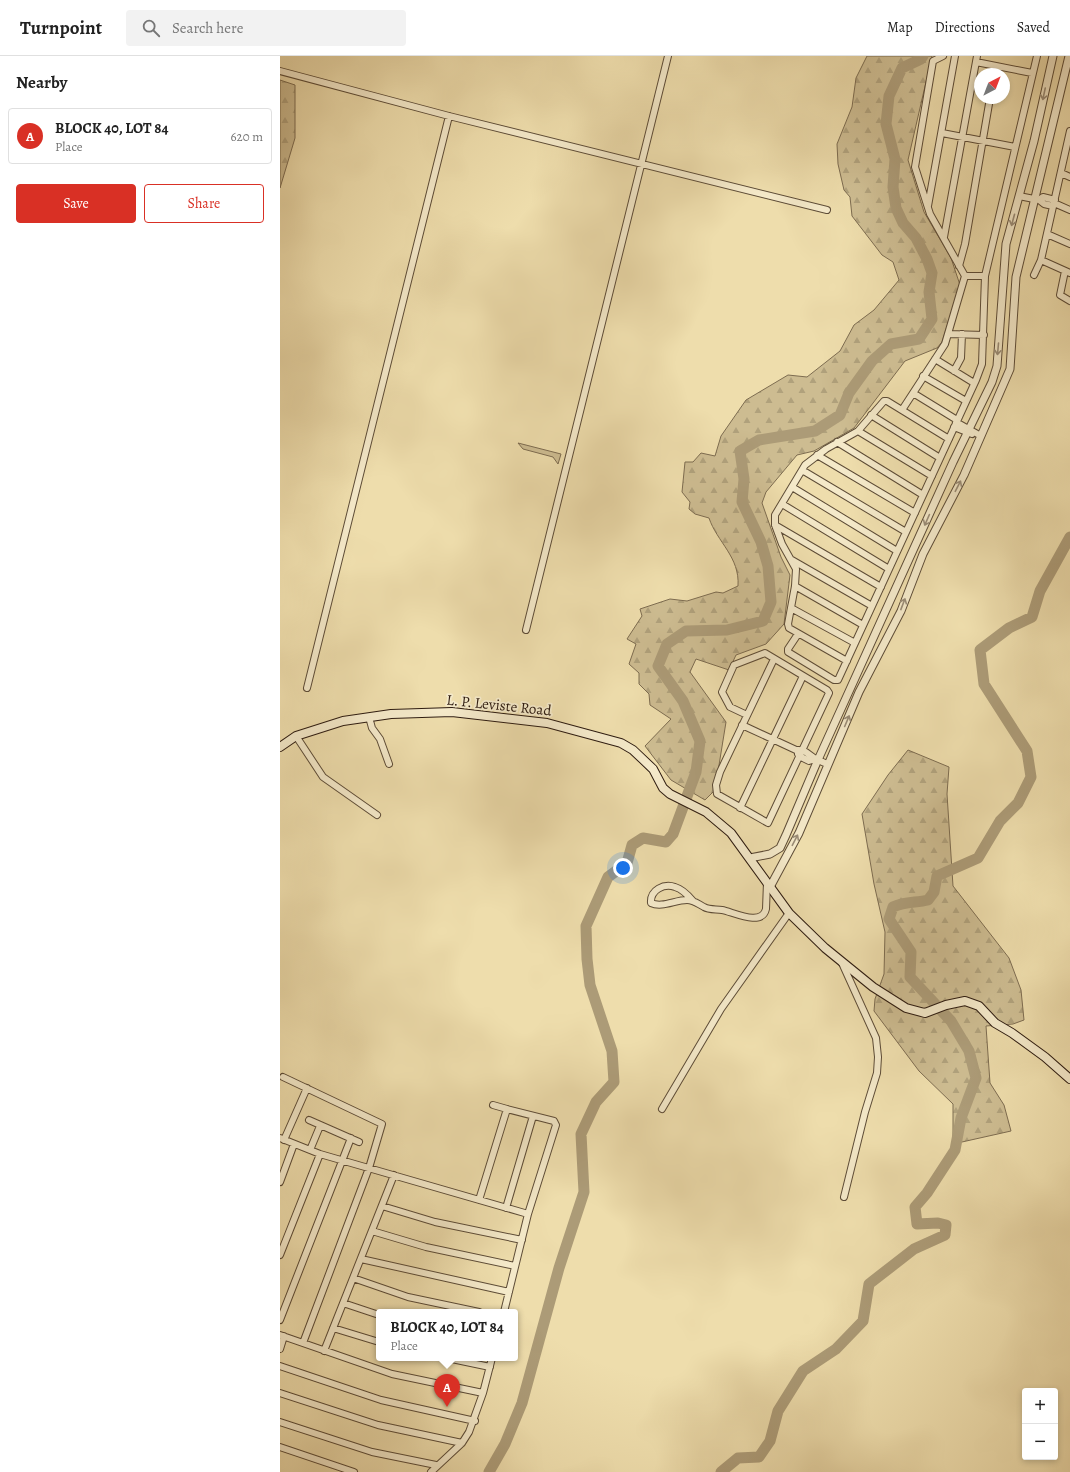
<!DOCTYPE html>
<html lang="en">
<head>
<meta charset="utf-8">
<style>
  body { margin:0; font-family:Alegreya,serif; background:#f2f2f2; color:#222 }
  .controls { position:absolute; right:12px; bottom:12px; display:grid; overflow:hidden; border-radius:4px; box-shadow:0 2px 6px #0003 }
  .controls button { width:36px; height:36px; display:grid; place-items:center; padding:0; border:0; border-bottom:1px solid #e0e0e0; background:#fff; color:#222; font:20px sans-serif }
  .compass { position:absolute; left:694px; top:12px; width:36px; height:36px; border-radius:50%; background:#fff; box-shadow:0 2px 6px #0003; rotate:42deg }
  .you { position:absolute; left:343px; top:812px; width:14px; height:14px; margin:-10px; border:3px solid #fff; border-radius:50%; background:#1a73e8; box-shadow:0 0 0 6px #1a73e833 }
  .badge { display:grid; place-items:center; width:26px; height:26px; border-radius:50%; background:#d93025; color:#fff; font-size:13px; font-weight:700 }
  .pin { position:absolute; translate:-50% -33px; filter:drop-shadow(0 1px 2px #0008) }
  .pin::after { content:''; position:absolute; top:21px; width:14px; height:12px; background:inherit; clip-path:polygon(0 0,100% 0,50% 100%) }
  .popup { position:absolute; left:96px; top:1253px; width:142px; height:52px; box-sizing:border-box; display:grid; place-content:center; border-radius:4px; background:#fff; filter:drop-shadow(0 1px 3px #0005); font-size:13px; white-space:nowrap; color:#767676 }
  .popup b { font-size:15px; color:#222 }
  .popup::after { content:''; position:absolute; left:50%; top:100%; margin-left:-8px; border:8px solid transparent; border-top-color:#fff }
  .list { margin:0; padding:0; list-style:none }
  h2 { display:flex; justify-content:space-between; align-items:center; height:52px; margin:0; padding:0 16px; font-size:17px }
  h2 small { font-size:13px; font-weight:400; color:#767676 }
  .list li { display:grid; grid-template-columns:26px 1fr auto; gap:12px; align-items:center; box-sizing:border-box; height:56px; margin:0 8px 8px; padding:0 8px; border:1px solid #e0e0e0; border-radius:4px }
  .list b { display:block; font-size:15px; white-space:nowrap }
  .list p { margin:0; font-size:13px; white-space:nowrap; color:#767676 }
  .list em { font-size:13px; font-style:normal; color:#767676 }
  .actions { display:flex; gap:8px; padding:12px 16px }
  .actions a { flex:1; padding:9px 0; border:1px solid #d93025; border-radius:4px; text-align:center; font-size:14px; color:#d93025 }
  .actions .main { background:#d93025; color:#fff }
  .icon { flex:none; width:22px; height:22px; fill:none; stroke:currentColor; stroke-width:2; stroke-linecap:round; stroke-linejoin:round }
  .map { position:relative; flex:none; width:790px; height:1416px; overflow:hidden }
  header { display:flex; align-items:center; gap:24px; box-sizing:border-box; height:56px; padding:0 20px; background:#fff; border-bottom:1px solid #e0e0e0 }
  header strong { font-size:19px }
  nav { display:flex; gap:22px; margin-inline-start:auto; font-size:14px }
  .search { width:280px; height:36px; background:#f2f2f2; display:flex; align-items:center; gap:10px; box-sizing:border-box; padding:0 14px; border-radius:4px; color:#767676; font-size:15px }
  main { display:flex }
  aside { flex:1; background:#fff }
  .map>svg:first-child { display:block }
  .grass { fill:#cdbc91; stroke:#7d6c50 }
  .forest { fill:url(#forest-firs); stroke:#7d6c50 }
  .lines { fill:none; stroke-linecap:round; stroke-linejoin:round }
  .river { stroke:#ac9b77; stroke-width:11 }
  .minor-casing { stroke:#5d4c37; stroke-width:8 }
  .tertiary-casing { stroke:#5d4c37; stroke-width:9 }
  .secondary-casing { stroke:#2d1b10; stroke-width:10 }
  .minor { stroke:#f4e9c9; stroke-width:6 }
  .tertiary { stroke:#f4e9c9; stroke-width:7 }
  .secondary { stroke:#f4e9c9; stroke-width:8 }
  .oneway { stroke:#9a8c76 }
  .labels { text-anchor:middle; stroke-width:3.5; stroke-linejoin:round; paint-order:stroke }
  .street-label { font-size:15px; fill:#2d1b10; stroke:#f4e9c9 }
</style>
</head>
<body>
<header>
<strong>Turnpoint</strong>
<div class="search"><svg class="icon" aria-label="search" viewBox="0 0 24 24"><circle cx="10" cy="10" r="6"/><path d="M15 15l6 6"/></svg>Search here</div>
<nav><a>Map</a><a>Directions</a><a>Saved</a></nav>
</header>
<main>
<aside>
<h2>Nearby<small></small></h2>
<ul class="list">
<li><span class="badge">A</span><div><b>BLOCK 40, LOT 84</b><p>Place</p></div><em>620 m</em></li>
</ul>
<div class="actions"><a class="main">Save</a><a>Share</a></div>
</aside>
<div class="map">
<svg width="790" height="1416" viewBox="0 0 790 1416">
  <defs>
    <pattern id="forest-firs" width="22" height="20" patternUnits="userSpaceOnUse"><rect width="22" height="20" fill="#cdbc91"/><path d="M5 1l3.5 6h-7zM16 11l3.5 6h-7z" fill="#b0a17c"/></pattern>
  </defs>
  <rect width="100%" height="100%" fill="#eeddac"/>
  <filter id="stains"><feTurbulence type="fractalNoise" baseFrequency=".005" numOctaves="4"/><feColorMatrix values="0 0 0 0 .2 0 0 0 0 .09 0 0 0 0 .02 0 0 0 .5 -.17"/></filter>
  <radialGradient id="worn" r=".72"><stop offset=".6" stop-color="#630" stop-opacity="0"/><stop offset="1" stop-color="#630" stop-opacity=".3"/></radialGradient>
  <!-- grass -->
  <path class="grass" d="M238,387L281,398L278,408L273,401L243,393Z"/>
  <!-- forest -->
  <path class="forest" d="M587,0H652L628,104L644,156L671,202L680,229L662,286L657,292L625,305L574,372L534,395L517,399L486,436L482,447L501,501L510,519L504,568L486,588L456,599L449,614L416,603L410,616L446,666L435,734L425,744L391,724L365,690L391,663L370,649L369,638L359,628V617L349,608L356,588L347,583L362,560L360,553L390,543L407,545L436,536L443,537L458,530C460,501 437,486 429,462L415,458L409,453L410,446L402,436L405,406H413L421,397L435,400L441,380L466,344L508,319L527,321L560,295L574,269L594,254L619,224L613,206L602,199L572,160L570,141L564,134L558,108L557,88L572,51L576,22Z
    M0,24L15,29V82L0,132Z
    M628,694L669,711L667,738L673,830L729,902L741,934L744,964L733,968L706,970L710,1027L724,1049L731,1075L673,1088V1048L639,1015L594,955L595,943L604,918L605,876L594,828L582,758L608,719Z"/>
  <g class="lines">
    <!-- river -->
    <path class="river" d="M209,1416L225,1388L242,1347L279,1212L304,1136L301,1078L316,1046L334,1026L332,995L310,929L307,903L306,870L328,821L347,807L352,789L363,782L386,786L393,778L416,716L420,685L403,645L378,610L387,588L406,575L447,574L483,565L491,546L488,510L481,486L462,446L464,423L460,395L479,384L535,375L560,359L569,337L592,305L611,288L639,283L652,263L649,236L652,217L647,203L636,182L623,167L616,152L613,131L615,103L606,68L609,40L622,12L641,3L643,0
      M441,1416L458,1402L479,1401L490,1385L498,1355L523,1315L556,1293L583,1265L589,1228L634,1193L665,1179L666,1169L658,1167L637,1168L635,1151L647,1137L675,1094L681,1062L696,1022L689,995L671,965L630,921L631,896L609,863L613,851C625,845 636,847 648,844L654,836L657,820L698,802L720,765L738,747L751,721L747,695L704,628L700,594L729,572L752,561L760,535L790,481"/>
    <!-- minor casing -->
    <g class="minor-casing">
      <path id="minor" d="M696,6L752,17
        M0,15L169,60L547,154
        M714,18L715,10
        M662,77L735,91
        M781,117L790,121
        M739,140L759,144L764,148L773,150
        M759,144L763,141L775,144
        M774,147L790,154
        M648,150L675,0
        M767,178L790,188
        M664,181L697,0
        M761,204L790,217
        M679,210L685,188L710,42
        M785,215L780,239L790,245
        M754,219L761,204L790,75
        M685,220H705
        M668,278L704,279
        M655,303L694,327
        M674,315L681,302L682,278
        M643,320L686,345
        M633,337L677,364
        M622,354L665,288L685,220L650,158L635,111L653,5L663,0
        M591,359L660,402
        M676,366L701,380
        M674,371L692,378
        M578,375L652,420
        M557,386L643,439
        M537,399L635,457
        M522,414L626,476
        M512,431L617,495
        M502,448L609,513
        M495,469L601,531
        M512,504L592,550
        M515,530L583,569
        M511,552L575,587
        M246,574L388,0
        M518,578L508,593V596L554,624H558L696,324L702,308L705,220L757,0
        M567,605L509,572L508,568L515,530L516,513L502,488L495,469V459L525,409L546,393L578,375L604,345H607L669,383
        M27,632L169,60
        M467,659L450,651L442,636L454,609L485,597L547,634L549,637L488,767L437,738L436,729L440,716L494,603
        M89,661L92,672L100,683L109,708
        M462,669L516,694C526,693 528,699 536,703C540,705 544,707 548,708
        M16,680L43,721L97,759
        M518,698L519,700L529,705L535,703
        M460,752L523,620
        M413,845C408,839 402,833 395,831C384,827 370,834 371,847C382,852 395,844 407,844C414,844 418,848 424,851C429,854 436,853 442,854C453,856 482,871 486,853L487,826
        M562,907L596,982L598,1001L597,1017L585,1056L564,1141
        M3,1021L102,1068L89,1112L23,1287
        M213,1049L227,1053
        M382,1053L441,953L509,857
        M29,1064L79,1086
        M0,1082L40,1098L248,1158L224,1256
        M4,1084L27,1032
        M30,1094L40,1070
        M0,1126L14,1088
        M199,1144L227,1053L274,1065L276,1069L248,1158
        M102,1150L155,1166L242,1184
        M226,1152L253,1060
        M92,1175L146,1191L235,1210
        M0,1199L40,1098
        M81,1203L229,1236
        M73,1222L128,1241L199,1256
        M63,1247L99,1259
        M0,1264L71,1082
        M53,1272L99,1286
        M0,1279L112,1318L203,1337L189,1376L182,1387L151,1416
        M0,1293L4,1280
        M44,1295L114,1119
        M167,1302L210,1311
        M0,1310L101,1344L195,1365
        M0,1337L98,1369L182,1387
        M203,1337L212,1302
        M0,1366L92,1396L156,1409
        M0,1391L74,1416"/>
    </g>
    <!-- tertiary casing -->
    <g class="tertiary-casing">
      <path id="tertiary" d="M470,802L490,798L500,792L506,779L537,706L673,406L712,326L717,310L726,188L754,85L773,0
        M490,831L519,777L579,636L621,555L643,498L684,419L730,313L736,221L789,0"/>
    </g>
    <!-- secondary casing -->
    <g class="secondary-casing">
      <path id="secondary" d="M0,691L16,680L63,665L111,658L172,656L267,667L341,687L353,694L373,713L383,732L390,738L426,756L451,777L509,857L545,892L593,931L626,952L641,956L645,957L666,949L685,945L699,950L715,967L732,977L765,1001L790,1023"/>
    </g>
    <!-- minor -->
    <use href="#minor" class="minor"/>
    <!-- tertiary -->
    <use href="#tertiary" class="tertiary"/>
    <!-- secondary -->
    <use href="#secondary" class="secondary"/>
  </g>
  <!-- one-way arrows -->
  <defs><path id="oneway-shaft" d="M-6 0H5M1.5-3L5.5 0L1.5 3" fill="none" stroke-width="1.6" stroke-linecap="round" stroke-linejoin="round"/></defs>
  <g class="oneway">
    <use href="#oneway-shaft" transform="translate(764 38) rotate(102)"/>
    <use href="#oneway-shaft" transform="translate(733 164) rotate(105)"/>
    <use href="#oneway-shaft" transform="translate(718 293) rotate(95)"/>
    <use href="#oneway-shaft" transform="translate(678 430) rotate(-63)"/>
    <use href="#oneway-shaft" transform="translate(647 464) rotate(114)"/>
    <use href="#oneway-shaft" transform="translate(623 548) rotate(-69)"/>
    <use href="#oneway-shaft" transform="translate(567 665) rotate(-67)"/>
    <use href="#oneway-shaft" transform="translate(515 784) rotate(-63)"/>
  </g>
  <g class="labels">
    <!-- street labels -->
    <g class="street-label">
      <text transform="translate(219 649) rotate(6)" y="5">L. P. Leviste Road</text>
    </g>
  </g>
  <rect width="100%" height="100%" filter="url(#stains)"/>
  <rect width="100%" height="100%" fill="url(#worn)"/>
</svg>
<div class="controls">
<button>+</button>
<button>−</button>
</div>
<svg class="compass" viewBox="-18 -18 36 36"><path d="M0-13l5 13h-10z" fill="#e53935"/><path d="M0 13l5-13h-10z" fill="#767676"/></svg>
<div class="you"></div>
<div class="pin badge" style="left:167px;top:1351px">A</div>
<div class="popup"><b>BLOCK 40, LOT 84</b>Place</div>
</div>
</main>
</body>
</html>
